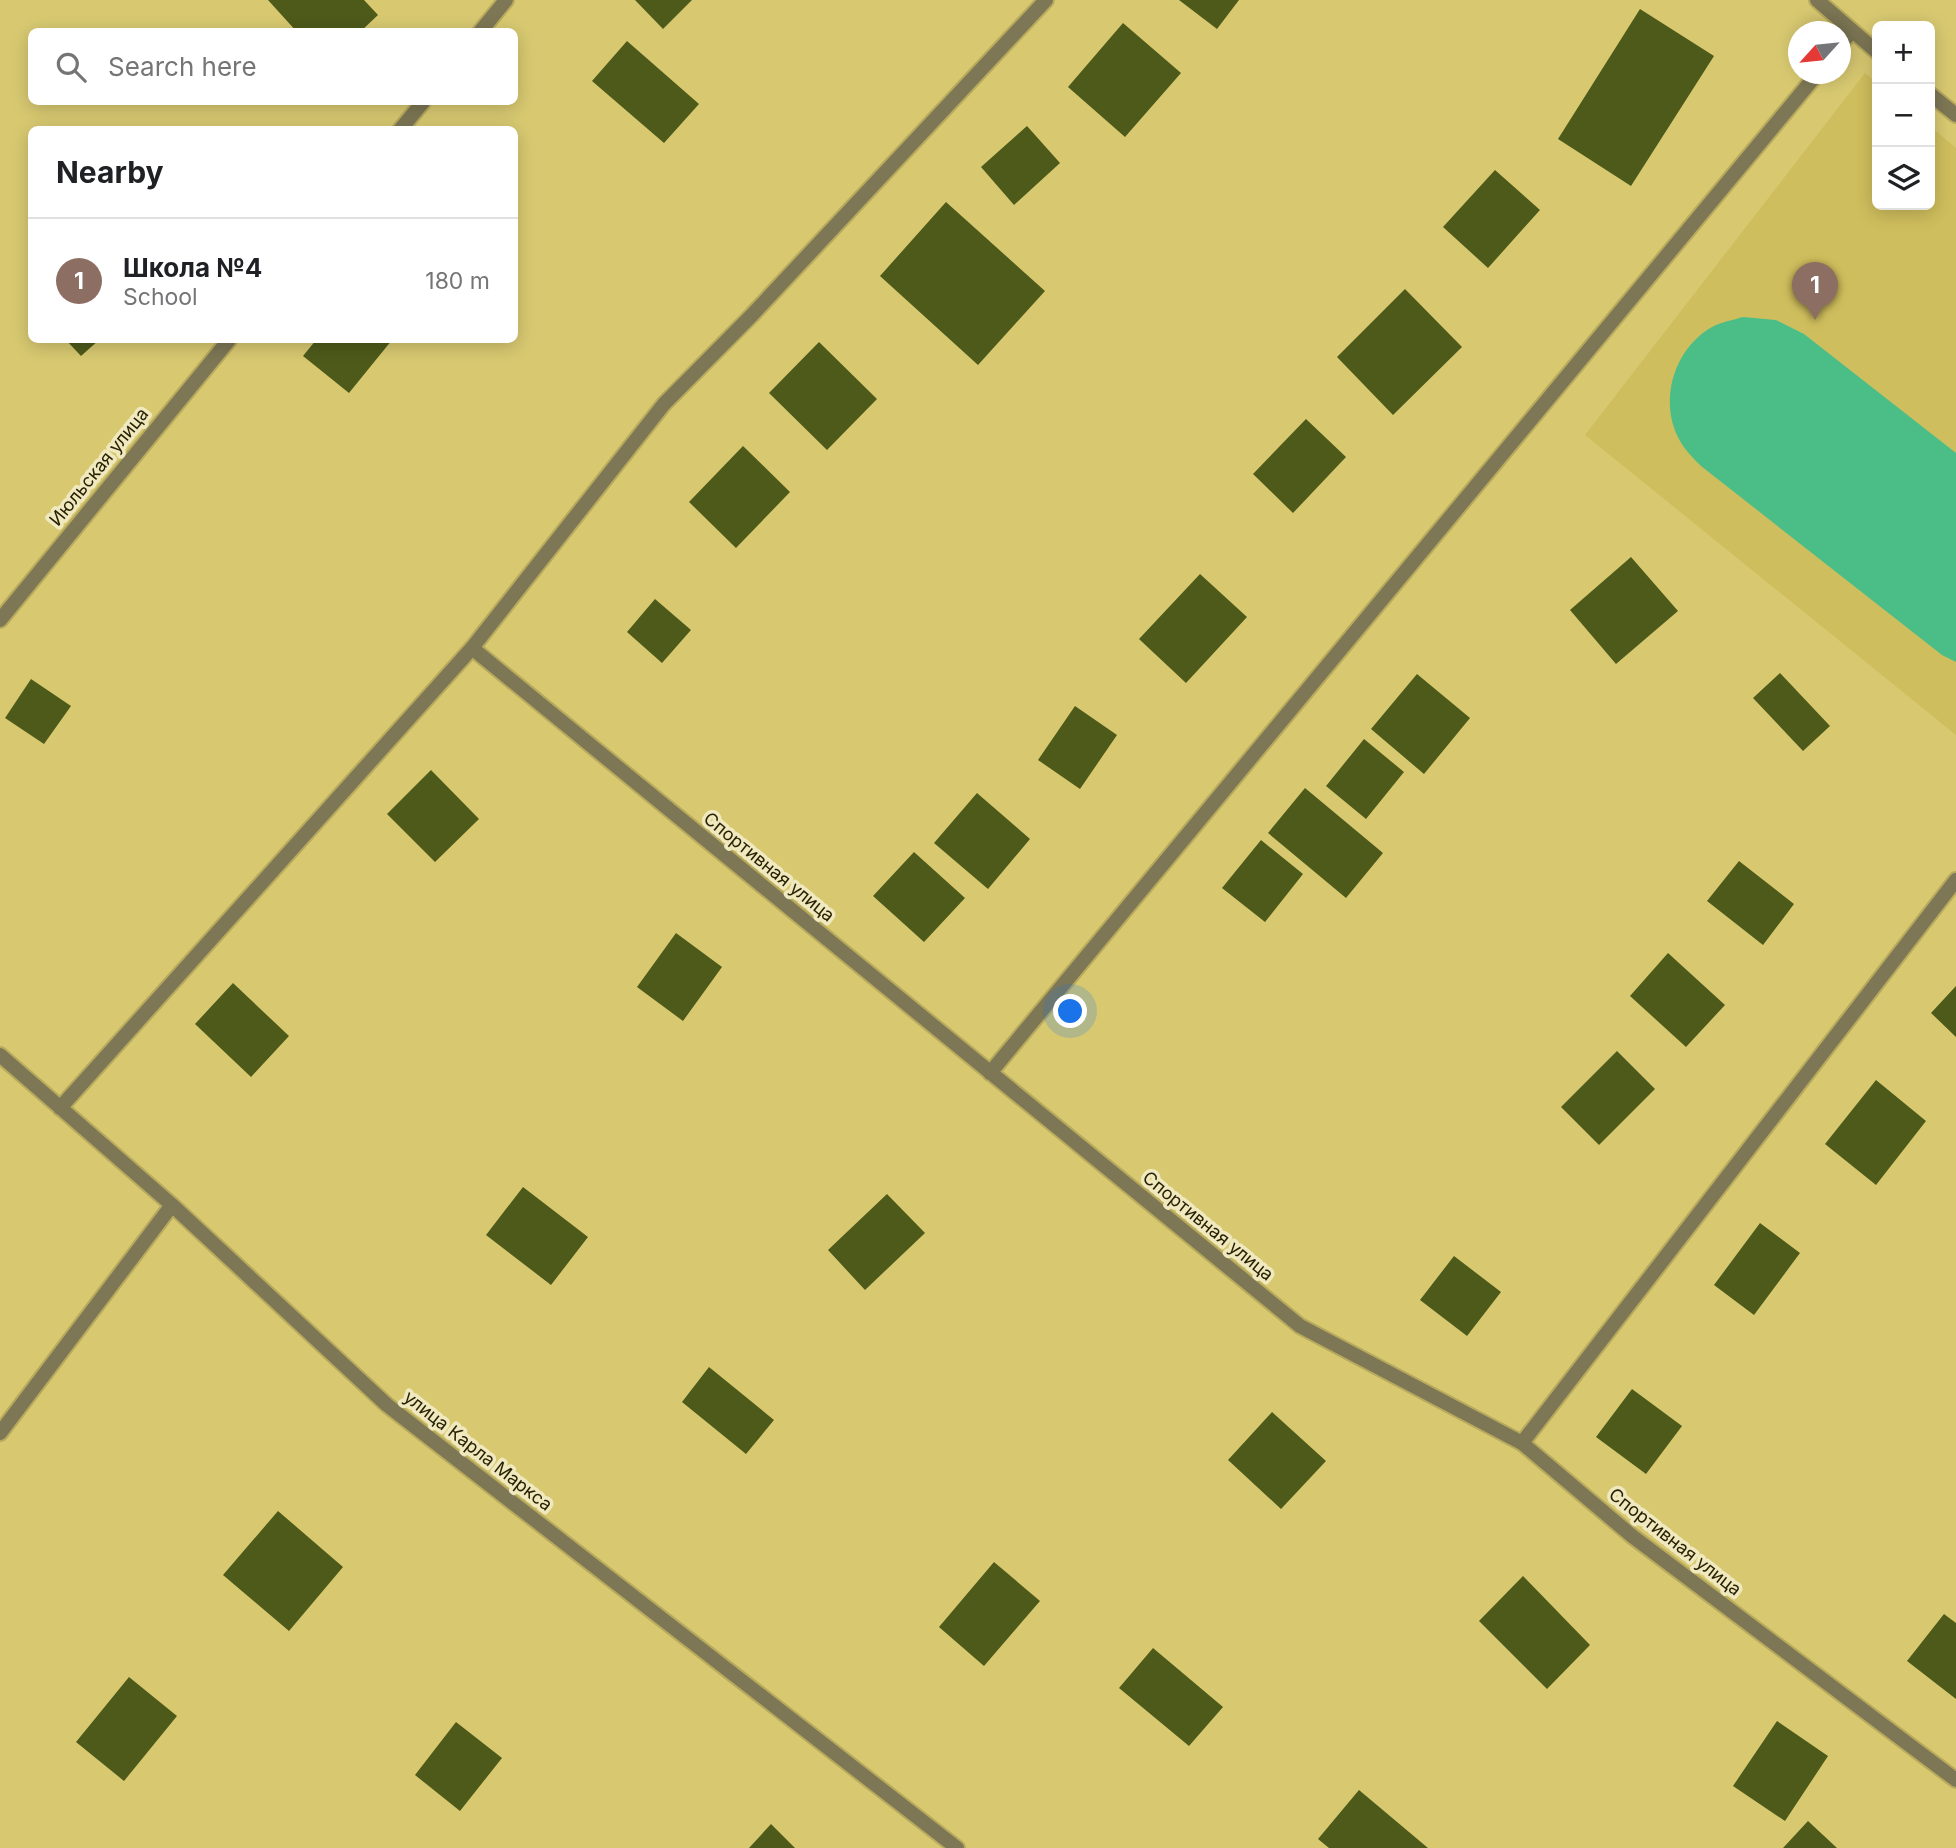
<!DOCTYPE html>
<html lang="en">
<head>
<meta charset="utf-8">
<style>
  body { margin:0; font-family:Inter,sans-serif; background:#f6f6f6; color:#202124 }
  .controls { position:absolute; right:21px; top:21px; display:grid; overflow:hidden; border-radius:10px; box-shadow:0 4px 18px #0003 }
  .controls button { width:63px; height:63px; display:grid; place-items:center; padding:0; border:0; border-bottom:2px solid #e0e0e0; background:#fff; color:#202124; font:35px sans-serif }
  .compass { position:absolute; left:1788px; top:21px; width:63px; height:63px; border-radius:50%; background:#fff; box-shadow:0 4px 18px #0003; rotate:243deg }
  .you { position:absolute; left:1071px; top:1012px; width:24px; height:24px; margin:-18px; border:5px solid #fff; border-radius:50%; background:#1a73e8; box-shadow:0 0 0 10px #1a73e833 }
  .badge { display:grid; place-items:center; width:46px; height:46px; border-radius:50%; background:#5d5ad3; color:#fff; font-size:23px; font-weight:700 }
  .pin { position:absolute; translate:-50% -58px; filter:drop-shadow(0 2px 4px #0008) }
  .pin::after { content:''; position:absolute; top:37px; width:24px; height:21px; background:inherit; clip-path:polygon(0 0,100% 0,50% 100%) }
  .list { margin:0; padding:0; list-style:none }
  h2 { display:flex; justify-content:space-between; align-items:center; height:91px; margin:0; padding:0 28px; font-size:30px }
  h2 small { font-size:23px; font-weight:400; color:#757577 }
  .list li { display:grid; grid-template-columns:46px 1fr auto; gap:21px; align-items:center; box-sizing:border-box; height:126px; padding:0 28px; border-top:2px solid #e0e0e0 }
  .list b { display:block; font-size:26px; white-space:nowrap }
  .list p { margin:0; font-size:23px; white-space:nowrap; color:#757577 }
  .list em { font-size:23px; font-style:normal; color:#757577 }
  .icon { flex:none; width:38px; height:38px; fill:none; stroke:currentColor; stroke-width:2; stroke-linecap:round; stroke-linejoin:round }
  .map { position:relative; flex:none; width:1956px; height:1848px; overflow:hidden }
  .search { position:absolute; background:#fff; box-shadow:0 4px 18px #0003; left:28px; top:28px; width:490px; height:77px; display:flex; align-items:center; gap:18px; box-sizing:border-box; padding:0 24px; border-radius:10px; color:#757577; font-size:26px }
  .panel { position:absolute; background:#fff; box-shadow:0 4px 18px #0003; left:28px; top:126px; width:490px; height:217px; border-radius:10px }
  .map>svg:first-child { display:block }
  .built { fill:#cfbe5d }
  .green { fill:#4bbe87 }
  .building { fill:#4e5a1a }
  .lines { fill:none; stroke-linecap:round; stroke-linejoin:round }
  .lane-casing { stroke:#b8aa5d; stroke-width:18 }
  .street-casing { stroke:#b8aa5d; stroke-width:18 }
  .lane { stroke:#7d7755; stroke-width:14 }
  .street { stroke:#7d7755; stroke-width:14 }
  .labels { text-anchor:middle; stroke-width:7; stroke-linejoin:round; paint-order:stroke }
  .street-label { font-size:18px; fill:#261f00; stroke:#f0e9bf }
</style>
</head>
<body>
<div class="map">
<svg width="1956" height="1848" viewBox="0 0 1956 1848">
  <rect width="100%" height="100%" fill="#d8c971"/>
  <!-- built -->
  <path class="built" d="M1865,73L1877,83V205H1930V126L1956,148V735L1585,435Z"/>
  <!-- green -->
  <path class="green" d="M1743,317L1776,320L1804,334L1956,453V662L1942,655L1701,466C1694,459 1685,450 1680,441C1658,403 1673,349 1712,327C1721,322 1733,320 1743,317Z"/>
  <!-- building -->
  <path class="building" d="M268,0H364L378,15L360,32H297Z
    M635,0H692L663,29Z
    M1179,0H1239L1217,29Z
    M1640,9L1714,56L1631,186L1558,139Z
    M1123,23L1181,73L1125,137L1068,87Z
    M627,41L699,104L664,143L592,81Z
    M1027,126L1060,163L1014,205L981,167Z
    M1495,170L1540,210L1488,268L1443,227Z
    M946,202L1045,291L978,365L880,276Z
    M1405,289L1462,347L1393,415L1337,357Z
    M66,340H99L81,356Z
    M316,340H392L349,393L303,356Z
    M819,342L877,399L827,450L769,393Z
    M1306,419L1346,457L1293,513L1253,474Z
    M743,446L790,492L736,548L689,502Z
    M1631,557L1678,611L1616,664L1570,610Z
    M1200,574L1247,617L1186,683L1139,639Z
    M655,599L691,630L662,663L627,632Z
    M1780,673L1830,726L1803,751L1753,698Z
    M1417,674L1470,718L1424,774L1371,729Z
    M31,679L71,706L44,744L5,718Z
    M1075,706L1117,735L1080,789L1038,760Z
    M1364,739L1404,772L1366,819L1326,786Z
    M431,770L479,819L435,862L387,814Z
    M1305,788L1383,853L1346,898L1268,833Z
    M977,793L1030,839L988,889L934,843Z
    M1261,840L1303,874L1265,922L1222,888Z
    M914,852L965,898L924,942L873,896Z
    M1739,861L1794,904L1763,945L1707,901Z
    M676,933L722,967L683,1021L637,987Z
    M1668,953L1725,1005L1686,1047L1630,996Z
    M233,983L289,1036L251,1077L195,1024Z
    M1956,986V1037L1931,1013Z
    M1617,1051L1655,1089L1599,1145L1561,1107Z
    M1876,1080L1926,1121L1876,1185L1825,1144Z
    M523,1187L588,1237L551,1285L486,1235Z
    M887,1194L925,1233L865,1290L828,1250Z
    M1760,1223L1800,1253L1754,1315L1714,1285Z
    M1454,1256L1501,1292L1467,1336L1420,1300Z
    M709,1367L774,1420L746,1454L682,1402Z
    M1632,1389L1682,1426L1646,1474L1596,1437Z
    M1272,1412L1326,1461L1281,1509L1228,1460Z
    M278,1511L343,1567L289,1631L223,1575Z
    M994,1562L1040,1601L984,1666L939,1627Z
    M1523,1576L1590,1645L1547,1689L1479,1621Z
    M1944,1614L1956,1623V1699L1907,1661Z
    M1153,1648L1223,1707L1189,1746L1119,1688Z
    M129,1677L177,1716L124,1781L76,1742Z
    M1777,1721L1828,1756L1785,1821L1733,1786Z
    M456,1722L502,1758L460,1811L415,1775Z
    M1359,1790L1428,1848H1329L1318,1839Z
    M1808,1821L1837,1848H1783Z
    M771,1824L795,1848H749Z"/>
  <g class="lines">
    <!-- lane casing -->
    <g class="lane-casing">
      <path id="lane" d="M1522,1443L1956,880"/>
    </g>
    <!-- street casing -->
    <g class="street-casing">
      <path id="street" d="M1817,0L1877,52
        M480,32L506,0
        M1840,45L1852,31
        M1930,94L1956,115
        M400,130L423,102
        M0,620L229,340
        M472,648L1300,1326L1522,1443L1632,1536L1956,1780
        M0,1055L172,1205L387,1405L957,1848
        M990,1073L1817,74
        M60,1108L472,648L664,404L752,315L1046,0
        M0,1433L172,1205"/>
    </g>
    <!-- lane -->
    <use href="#lane" class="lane"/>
    <!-- street -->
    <use href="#street" class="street"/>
  </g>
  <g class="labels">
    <!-- street labels -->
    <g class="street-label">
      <text transform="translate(99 467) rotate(-51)" y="6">Июльская улица</text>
      <text transform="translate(769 867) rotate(39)" y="6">Спортивная улица</text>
      <text transform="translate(1208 1226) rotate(39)" y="6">Спортивная улица</text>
      <text transform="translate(478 1451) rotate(38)" y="6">улица Карла Маркса</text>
      <text transform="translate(1675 1542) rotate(38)" y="6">Спортивная улица</text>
    </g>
  </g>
</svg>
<div class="controls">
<button>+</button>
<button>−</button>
<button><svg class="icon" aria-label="layers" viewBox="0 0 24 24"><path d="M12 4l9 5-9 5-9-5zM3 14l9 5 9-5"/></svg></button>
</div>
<svg class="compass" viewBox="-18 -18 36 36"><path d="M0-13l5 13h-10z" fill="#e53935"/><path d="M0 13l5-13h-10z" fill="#757577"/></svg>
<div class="you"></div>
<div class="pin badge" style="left:1815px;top:320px;background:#8d6e63">1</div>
<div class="search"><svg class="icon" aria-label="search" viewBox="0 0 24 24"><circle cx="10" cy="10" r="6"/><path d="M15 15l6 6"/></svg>Search here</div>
<section class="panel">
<h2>Nearby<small></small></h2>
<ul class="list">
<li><span class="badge" style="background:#8d6e63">1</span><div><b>Школа №4</b><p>School</p></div><em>180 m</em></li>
</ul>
</section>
</div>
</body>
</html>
